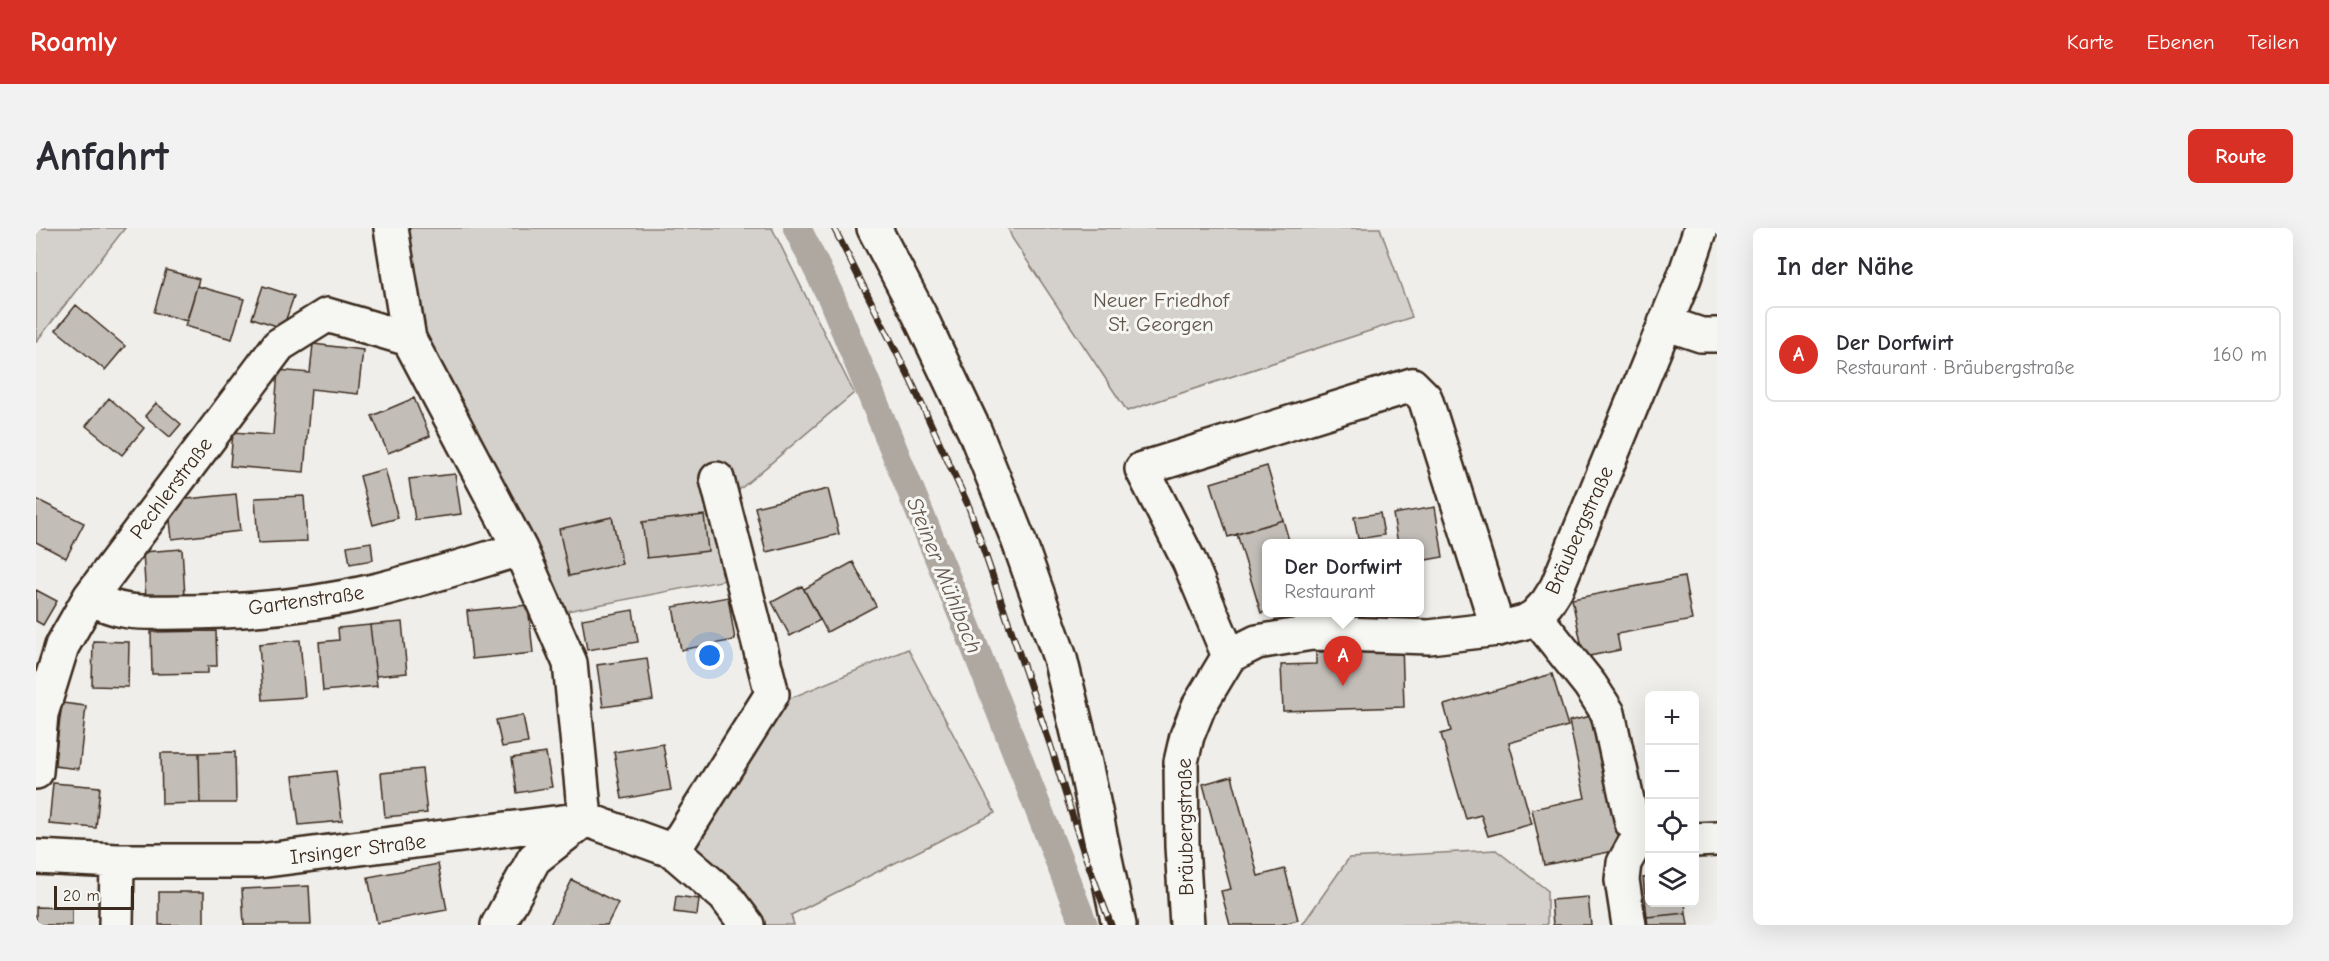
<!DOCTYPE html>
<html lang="de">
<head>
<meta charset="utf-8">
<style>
  body { margin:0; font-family:"Comic Neue",sans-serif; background:#f2f2f3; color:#2b2b33 }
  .controls { position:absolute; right:18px; bottom:18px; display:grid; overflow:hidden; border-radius:9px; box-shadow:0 6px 24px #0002 }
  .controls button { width:54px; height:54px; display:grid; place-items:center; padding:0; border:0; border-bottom:2px solid #e1e1e2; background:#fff; color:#2b2b33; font:30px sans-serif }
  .scale { position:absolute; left:18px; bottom:15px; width:80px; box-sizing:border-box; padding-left:6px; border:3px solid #3b2a1e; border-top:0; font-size:16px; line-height:21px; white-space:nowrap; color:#3b2a1e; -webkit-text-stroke:4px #f6f6f2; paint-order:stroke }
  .you { position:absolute; left:674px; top:428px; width:21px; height:21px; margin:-15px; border:4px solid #fff; border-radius:50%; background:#1a73e8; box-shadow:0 0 0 9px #1a73e833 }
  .badge { display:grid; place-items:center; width:39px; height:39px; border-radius:50%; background:#d93025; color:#fff; font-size:20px; font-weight:700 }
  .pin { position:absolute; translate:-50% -50px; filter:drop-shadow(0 2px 3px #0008) }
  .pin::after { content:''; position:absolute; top:32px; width:21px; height:18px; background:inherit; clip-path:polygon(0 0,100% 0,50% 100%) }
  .popup { position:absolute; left:1226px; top:311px; width:162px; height:78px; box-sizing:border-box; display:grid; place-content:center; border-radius:9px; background:#fff; filter:drop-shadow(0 2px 4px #0005); font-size:20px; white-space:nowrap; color:#7c7c81 }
  .popup b { font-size:22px; color:#2b2b33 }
  .popup::after { content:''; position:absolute; left:50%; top:100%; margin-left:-12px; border:12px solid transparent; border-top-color:#fff }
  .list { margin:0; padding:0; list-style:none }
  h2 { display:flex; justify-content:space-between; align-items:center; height:78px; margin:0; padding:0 24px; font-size:26px }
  h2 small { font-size:20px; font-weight:400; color:#7c7c81 }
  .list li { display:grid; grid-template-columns:39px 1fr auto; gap:18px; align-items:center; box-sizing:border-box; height:96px; margin:0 12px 12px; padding:0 12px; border:2px solid #e1e1e2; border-radius:9px }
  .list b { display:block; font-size:22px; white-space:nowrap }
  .list p { margin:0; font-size:20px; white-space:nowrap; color:#7c7c81 }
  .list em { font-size:20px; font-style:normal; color:#7c7c81 }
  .icon { flex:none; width:33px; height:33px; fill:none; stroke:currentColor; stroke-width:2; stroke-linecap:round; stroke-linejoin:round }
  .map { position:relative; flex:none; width:1681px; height:697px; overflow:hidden; border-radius:9px }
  header { display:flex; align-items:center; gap:36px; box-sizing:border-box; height:84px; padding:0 30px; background:#d93025; color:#fff }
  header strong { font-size:28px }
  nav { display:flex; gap:33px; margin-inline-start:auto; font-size:21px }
  .intro { display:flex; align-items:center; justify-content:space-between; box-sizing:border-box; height:144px; padding:0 36px }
  h1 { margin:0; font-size:42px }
  .button { padding:15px 27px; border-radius:9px; background:#d93025; color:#fff; font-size:21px; font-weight:700 }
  main { display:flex; gap:36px; padding:0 36px }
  aside { flex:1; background:#fff; border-radius:9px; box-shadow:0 6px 24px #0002 }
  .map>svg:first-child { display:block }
  .green { fill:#d4d1cc; stroke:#887e75; stroke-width:1.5 }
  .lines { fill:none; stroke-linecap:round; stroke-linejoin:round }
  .canal { stroke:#afa8a1; stroke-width:28 }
  .building { fill:#c2bdb7; stroke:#3b2a1e; stroke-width:1.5 }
  .minor-casing { stroke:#3b2a1e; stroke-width:38 }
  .major-casing { stroke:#3b2a1e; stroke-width:38 }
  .minor { stroke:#f6f6f2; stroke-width:33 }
  .major { stroke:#f6f6f2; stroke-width:33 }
  .rail-casing { stroke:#3b2a1e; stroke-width:7 }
  .rail { stroke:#f6f6f2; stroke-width:4.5; stroke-dasharray:14; stroke-linecap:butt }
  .labels { text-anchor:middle; stroke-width:6; stroke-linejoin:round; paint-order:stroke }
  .park-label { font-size:21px; fill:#61544a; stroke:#f6f6f2 }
  .street-label { font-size:21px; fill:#3b2a1e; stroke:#f6f6f2 }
  .water-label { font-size:22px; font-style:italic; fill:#64564c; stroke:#f6f6f2 }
</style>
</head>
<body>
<header>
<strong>Roamly</strong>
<nav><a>Karte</a><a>Ebenen</a><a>Teilen</a></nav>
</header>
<div class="intro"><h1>Anfahrt</h1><a class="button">Route</a></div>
<main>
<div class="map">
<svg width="1681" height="697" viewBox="0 0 1681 697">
  <rect width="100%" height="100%" fill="#efeeea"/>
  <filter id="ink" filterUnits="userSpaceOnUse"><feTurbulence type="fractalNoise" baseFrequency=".0167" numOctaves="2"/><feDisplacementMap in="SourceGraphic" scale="12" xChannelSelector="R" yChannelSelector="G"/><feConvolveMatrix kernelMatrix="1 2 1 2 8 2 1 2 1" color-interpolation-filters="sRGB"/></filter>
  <g filter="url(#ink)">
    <!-- green -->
    <path class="green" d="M0,0H89L0,114Z
      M365,0H736L818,165L677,284L690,352L521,385L383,108Z
      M972,0H1344L1376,89L1091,183L976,10Z
      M872,421L959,585L755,687L758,697H729L724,685L661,631L656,604L745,474Z
      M1460,622L1511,662V697H1266L1313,630Z"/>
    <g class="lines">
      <!-- canal -->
      <path class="canal" d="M761,0L795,69L932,402L1048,697"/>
    </g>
    <!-- building -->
    <path class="building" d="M130,42L163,51L151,93L118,84Z
      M161,58L208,71L196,111L149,98Z
      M227,58L258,68L247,100L216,90Z
      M40,77L89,118L69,142L20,102Z
      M277,116L327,122L322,166L275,161L268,244L194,238L197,204L237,207L242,142L274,145Z
      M73,170L108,200L86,227L50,198Z
      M378,170L394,208L352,225L336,188Z
      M120,175L145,196L134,209L109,188Z
      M1231,238L1247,292L1192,309L1175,255Z
      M349,241L362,290L337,297L324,248Z
      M419,246L425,286L379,292L373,251Z
      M792,261L803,306L730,324L719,279Z
      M200,266L204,303L136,311L132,273Z
      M268,268L271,313L222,315L219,270Z
      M0,271L48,295L30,330L0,314Z
      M1399,279L1407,329L1384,333V316H1362L1357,286Z
      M1344,285L1348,307L1322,311L1318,289Z
      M668,287L672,323L611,330L606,294Z
      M576,289L586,336L533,348L523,301Z
      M1247,292L1254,316H1230V383L1225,385L1201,306Z
      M335,314L337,332L314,336L311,318Z
      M146,321L149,368L110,371L107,324Z
      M817,334L840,378L791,404L768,361Z
      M1648,349L1656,392L1581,406L1584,422L1548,429L1536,371Z
      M766,358L784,392L754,408L736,374Z
      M0,362L21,373L7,397L0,393Z
      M692,369L699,412L645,422L637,379Z
      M492,377L497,425L436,431L431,383Z
      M597,382L602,414L551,422L546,391Z
      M366,394L371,445L340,448L334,397Z
      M334,397L341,458L287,463L283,414L303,412L302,400Z
      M180,403L181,438H172V445L116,446L115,404Z
      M264,412L269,469L227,472L223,416Z
      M57,413L93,414L92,459L56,458Z
      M1366,415L1368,479L1247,483L1245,437L1280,436V424L1320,423V416Z
      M611,430L617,472L567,479L561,437Z
      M1516,446L1532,498L1473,515L1496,596L1452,608L1445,587L1430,591L1405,506L1415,503L1408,477Z
      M26,475L50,478L43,541L18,538Z
      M487,487L492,515L466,519L460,492Z
      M1560,487L1588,621L1508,637L1496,581L1549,570L1533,493Z
      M627,516L635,562L586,571L578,524Z
      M199,524L200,575H164L163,525Z
      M125,525H163L164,575L126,576Z
      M510,525L516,559L481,565L476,530Z
      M386,541L391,585L349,589L345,545Z
      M300,543L306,593L263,597L257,548Z
      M1196,548L1222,648L1249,641L1262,692L1244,697H1194L1185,663L1195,661L1167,556Z
      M17,555L64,559L60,600L13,596Z
      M402,636L411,682L341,695L332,649Z
      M1614,649V674H1649L1650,685L1611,689L1607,650Z
      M536,652L582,675L571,697H514Z
      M273,658L275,697H208L206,661Z
      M123,664H168V697H123Z
      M640,668L663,671L661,687L638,684Z
      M1552,669L1555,697H1517L1515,672Z
      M0,679L36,680V697H0Z
      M1650,685L1652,697H1612L1611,689Z"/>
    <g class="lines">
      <!-- minor casing -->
      <g class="minor-casing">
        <path id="minor" d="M355,0L373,111L484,321L534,435L549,591L498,631L462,697
          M1629,95L1665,107H1681
          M54,369C85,388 111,384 147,384C212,384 279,377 342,362C390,350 437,335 484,321
          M1499,388L1554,457L1572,485L1596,595L1605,605L1614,609
          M1193,428L1153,333L1106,241L1376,157L1389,170L1462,401
          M0,544L5,486L26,418L54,369L243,117L291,87L373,111
          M1658,612L1681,611
          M637,623L736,466L681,251
          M0,629L81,633H223L549,591L637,623L689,668L711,697
          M80,697L81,633
          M1151,697L1146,618L1145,534L1151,508L1163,478L1193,428L1221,414L1276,405L1393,409L1462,401L1489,394L1499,388L1511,375L1521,359L1648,50L1665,0
          M1593,697L1586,652L1588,635L1605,605"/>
      </g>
      <!-- major casing -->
      <g class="major-casing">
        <path id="major" d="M838,0L883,86L939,204L982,311L1024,430L1047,526L1083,697"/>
      </g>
      <!-- minor -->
      <use href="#minor" class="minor"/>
      <!-- major -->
      <use href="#major" class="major"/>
      <!-- rail casing -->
      <g class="rail-casing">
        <path id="rail" d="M798,0L875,153L933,279L1014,516L1047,622L1075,697"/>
      </g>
      <!-- rail -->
      <use href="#rail" class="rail"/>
    </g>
  </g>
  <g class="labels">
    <!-- park labels -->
    <g class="park-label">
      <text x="1125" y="79">Neuer Friedhof<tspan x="1125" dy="24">St. Georgen</tspan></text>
    </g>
    <!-- street labels -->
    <g class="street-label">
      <text transform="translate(135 260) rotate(-53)" y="7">Pechlerstraße</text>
      <text transform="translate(1543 302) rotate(-66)" y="7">Bräubergstraße</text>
      <text transform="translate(270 372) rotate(-8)" y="7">Gartenstraße</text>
      <text transform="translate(1149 599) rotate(-91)" y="7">Bräubergstraße</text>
      <text transform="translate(322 621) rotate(-7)" y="7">Irsinger Straße</text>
    </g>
    <!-- water labels -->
    <g class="water-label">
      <text transform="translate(909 347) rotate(68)" y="8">Steiner Mühlbach</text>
    </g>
  </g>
</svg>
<div class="controls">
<button>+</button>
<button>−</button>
<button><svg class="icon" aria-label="locate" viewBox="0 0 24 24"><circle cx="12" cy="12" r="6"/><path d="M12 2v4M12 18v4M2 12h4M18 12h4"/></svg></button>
<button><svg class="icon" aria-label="layers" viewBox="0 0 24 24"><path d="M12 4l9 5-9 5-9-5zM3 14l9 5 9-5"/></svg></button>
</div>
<div class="scale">20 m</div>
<div class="you"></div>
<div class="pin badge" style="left:1307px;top:458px">A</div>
<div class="popup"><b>Der Dorfwirt</b>Restaurant</div>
</div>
<aside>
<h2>In der Nähe<small></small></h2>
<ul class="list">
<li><span class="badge">A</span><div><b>Der Dorfwirt</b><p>Restaurant · Bräubergstraße</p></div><em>160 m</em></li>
</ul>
</aside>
</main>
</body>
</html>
